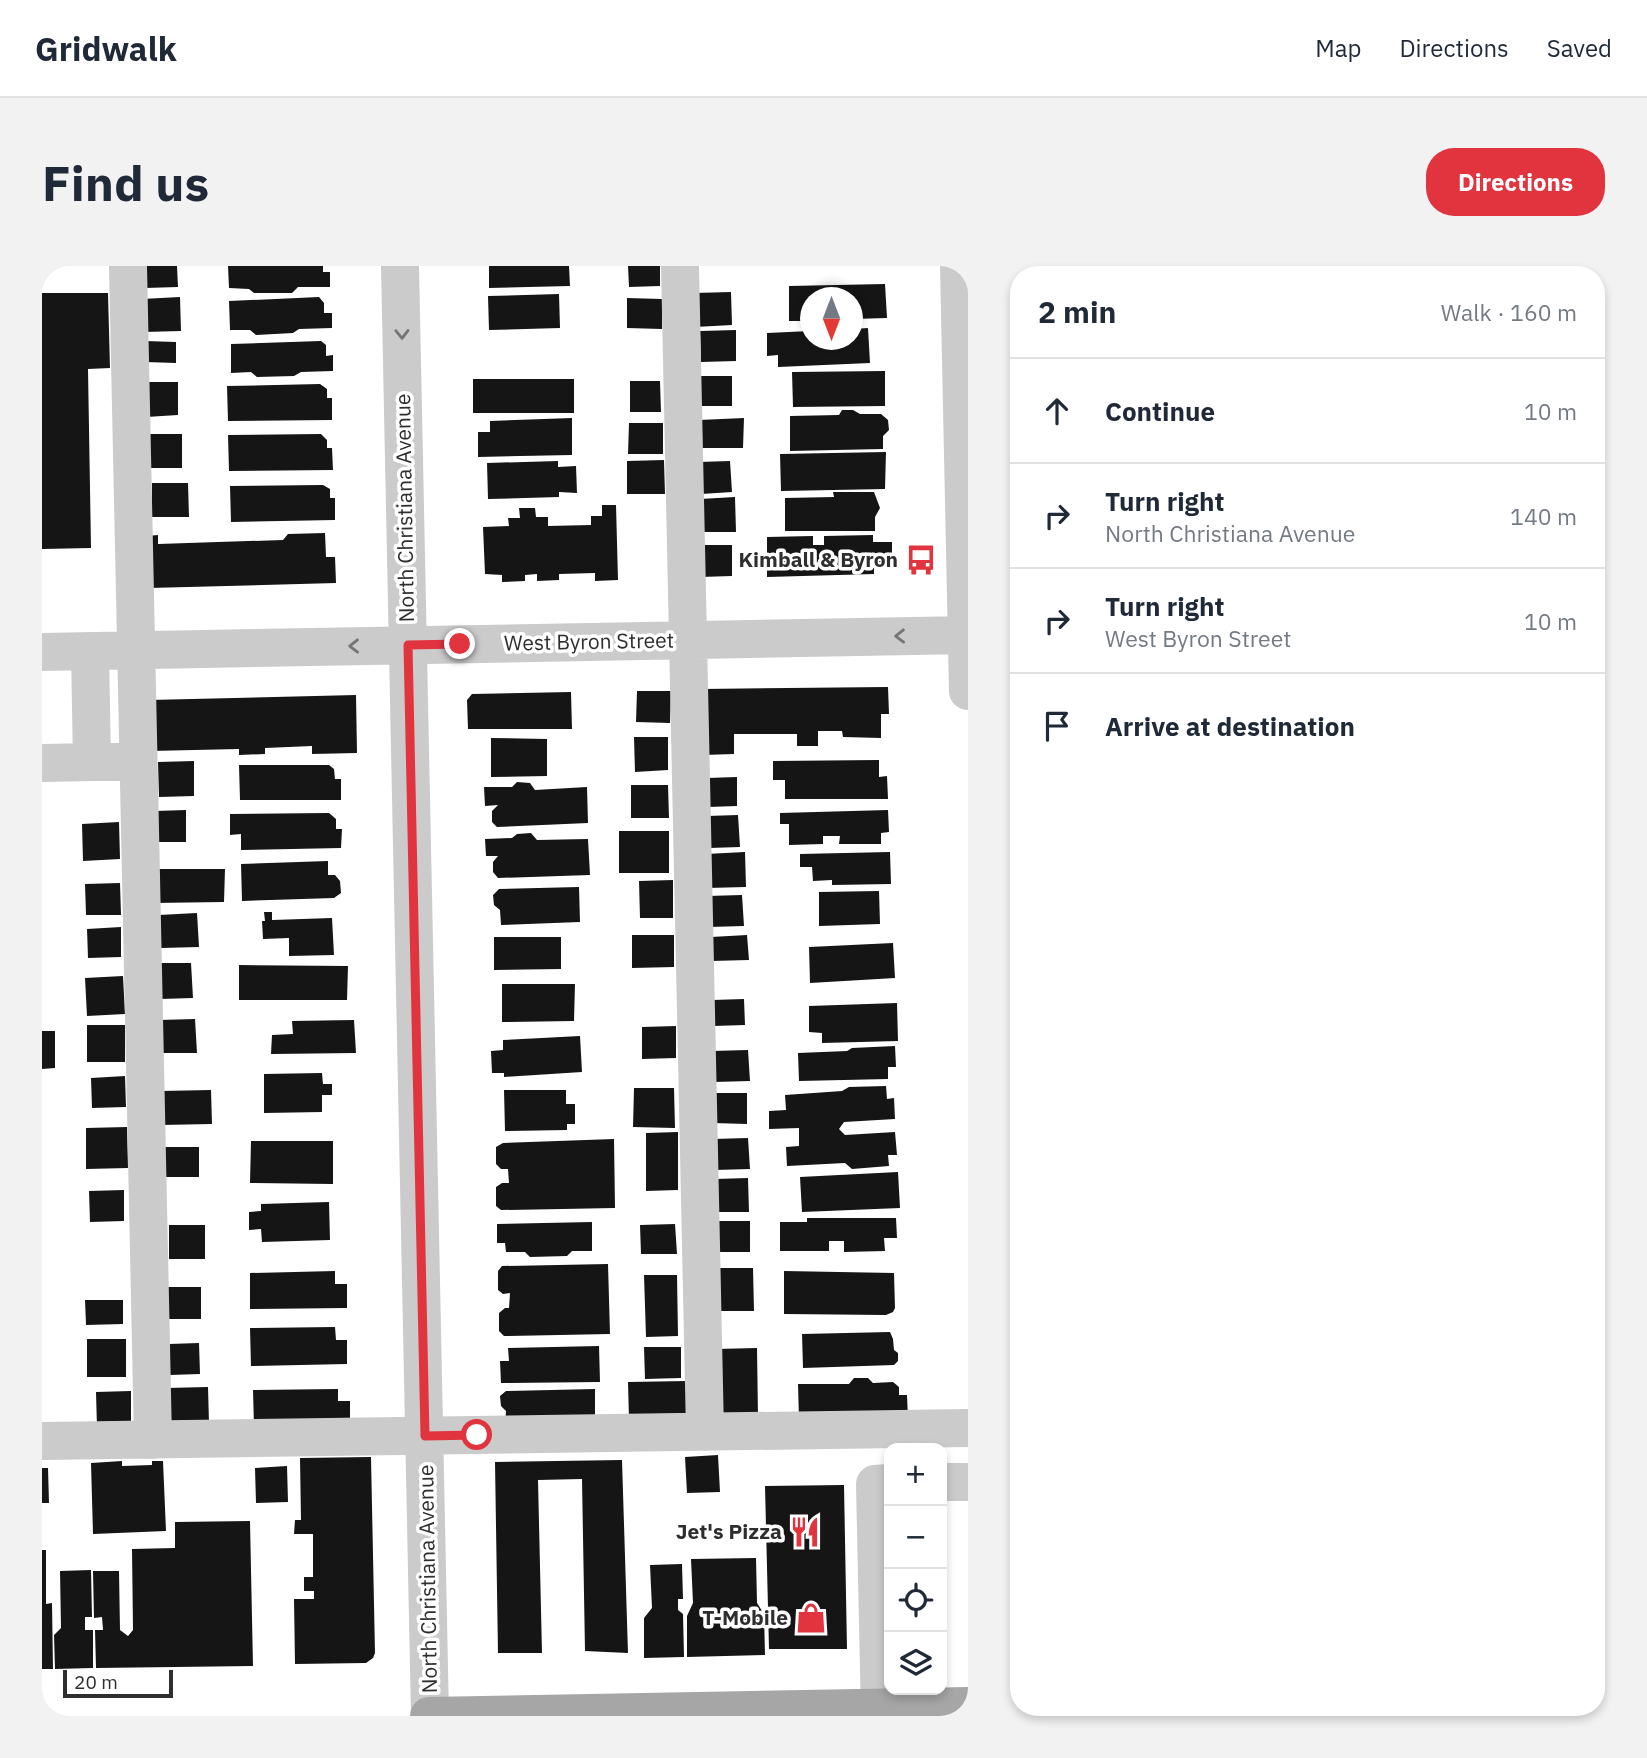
<!DOCTYPE html>
<html lang="en">
<head>
<meta charset="utf-8">
<style>
  body { margin:0; font-family:"IBM Plex Sans",sans-serif; background:#f2f2f3; color:#1f2937 }
  .controls { position:absolute; right:21px; bottom:21px; display:grid; overflow:hidden; border-radius:14px; box-shadow:0 4px 10px #0003 }
  .controls button { width:63px; height:63px; display:grid; place-items:center; padding:0; border:0; border-bottom:2px solid #e0e1e3; background:#fff; color:#1f2937; font:35px sans-serif }
  .compass { position:absolute; left:758px; top:21px; width:63px; height:63px; border-radius:50%; background:#fff; box-shadow:0 4px 10px #0003; rotate:180deg }
  .scale { position:absolute; left:21px; bottom:18px; width:110px; box-sizing:border-box; padding-left:7px; border:4px solid #2e2e2e; border-top:0; font-size:19px; line-height:24px; white-space:nowrap; color:#2e2e2e; -webkit-text-stroke:5px #fff; paint-order:stroke }
  .stop { position:absolute; width:21px; height:21px; margin:-16px; border:5px solid #e1343e; border-radius:50%; background:#fff }
  .stop.end { background:#e1343e; border-color:#fff; box-shadow:0 2px 7px #0008 }
  .list { margin:0; padding:0; list-style:none }
  h2 { display:flex; justify-content:space-between; align-items:center; height:91px; margin:0; padding:0 28px; font-size:30px }
  h2 small { font-size:23px; font-weight:400; color:#747a83 }
  .list li { display:grid; grid-template-columns:46px 1fr auto; gap:21px; align-items:center; box-sizing:border-box; height:105px; padding:0 28px; border-top:2px solid #e0e1e3 }
  .list b { display:block; font-size:26px; white-space:nowrap }
  .list p { margin:0; font-size:23px; white-space:nowrap; color:#747a83 }
  .list em { font-size:23px; font-style:normal; color:#747a83 }
  .icon { flex:none; width:38px; height:38px; fill:none; stroke:currentColor; stroke-width:2; stroke-linecap:round; stroke-linejoin:round }
  .map { position:relative; flex:none; width:926px; height:1450px; overflow:hidden; border-radius:28px }
  header { display:flex; align-items:center; gap:42px; box-sizing:border-box; height:98px; padding:0 35px; background:#fff; border-bottom:2px solid #e0e1e3 }
  header strong { font-size:33px }
  nav { display:flex; gap:38px; margin-inline-start:auto; font-size:24px }
  .intro { display:flex; align-items:center; justify-content:space-between; box-sizing:border-box; height:168px; padding:0 42px }
  h1 { margin:0; font-size:49px }
  .button { padding:18px 32px; border-radius:28px; background:#e1343e; color:#fff; font-size:24px; font-weight:700 }
  main { display:flex; gap:42px; padding:0 42px }
  aside { flex:1; background:#fff; border-radius:28px; box-shadow:0 4px 10px #0003 }
  .map>svg:first-child { display:block }
  .building { fill:#151515 }
  .lines { fill:none; stroke-linecap:round; stroke-linejoin:round }
  .minor { stroke:#cbcbcb; stroke-width:38 }
  .major { stroke:#a6a6a6; stroke-width:38 }
  .oneway { stroke:#757575 }
  .route { stroke:#e1343e; stroke-width:9 }
  .labels { text-anchor:middle; stroke-width:7; stroke-linejoin:round; paint-order:stroke }
  .street-label { font-size:21px; fill:#2e2e2e; stroke:#fff }
  .poi-label { font-size:21px; font-weight:bold; fill:#2e2e2e; stroke:#fff; text-anchor:end }
</style>
</head>
<body>
<header>
<strong>Gridwalk</strong>
<nav><a>Map</a><a>Directions</a><a>Saved</a></nav>
</header>
<div class="intro"><h1>Find us</h1><a class="button">Directions</a></div>
<main>
<div class="map">
<svg width="926" height="1450" viewBox="0 0 926 1450">
  <rect width="100%" height="100%" fill="#fff"/>
  <!-- building -->
  <path class="building" d="M102,0H135L136,21L103,22Z
    M186,0H281V6H288V21H256L250,27H212L207,23L187,22Z
    M447,0H527L528,20L447,22Z
    M586,0H618V20L587,21Z
    M843,18L845,52L811,53V32H768V55H747V20Z
    M689,26L690,59L653,61L652,27Z
    M0,27H66L68,102L46,103L49,282L0,283Z
    M517,28L518,62L447,64L446,30Z
    M138,31L139,65L102,66L100,33Z
    M277,31L282,37V47H290V62L257,63L251,67L214,69L208,64H188L187,35Z
    M585,32L620,33V63L585,62Z
    M826,62L828,97L736,101V89L725,90V67L768,65V74H811V63Z
    M694,64V95L659,96L658,65Z
    M103,75L134,76V97L103,96Z
    M279,75L284,79V90L291,89V105L259,106L252,110L215,111L209,106L189,107V78Z
    M843,105V140L751,141L750,106Z
    M656,110H690V140H657Z
    M431,113H532V147H431Z
    M588,115H618L619,146H588Z
    M103,116H136V149L104,151Z
    M278,118L285,123V132H290V154L186,155L185,120Z
    M800,144H811L818,148H839L846,154L847,164L841,170V183L748,185V150L797,149Z
    M530,152V189L436,191V166H448V155Z
    M702,152L701,182H658L657,154Z
    M587,157H621V188H586Z
    M105,168H140V202H105Z
    M279,168L285,174V182H290L291,204L187,205L186,169Z
    M844,186L843,223L739,225L738,188Z
    M622,194L623,228H585V195Z
    M516,195V201L534,200L535,227L517,226V231L446,233L445,197Z
    M688,195L690,226L659,228L657,196Z
    M110,217H146L147,251H110Z
    M281,219L288,223V232H293V254L189,256L188,220Z
    M791,226H832L838,242L833,251V265H743V232L792,231Z
    M693,231L694,266H659L658,233Z
    M560,239H574L576,314L553,315V307L517,308V314L495,315V308L483,309V315L460,316V309L443,308L441,261L467,260L466,252H478L477,242H493L494,251H506V260L549,259V250H560Z
    M283,267L284,291H293L294,317L107,322L105,270L116,269V278L241,274L246,268Z
    M831,269V276H850V300L832,301V308L725,311V271L771,270V279H782V270Z
    M658,279H690V310L658,311Z
    M846,421L847,448H839V472L801,471L800,465H776V480H755V468H692V488L661,489L660,423Z
    M595,425H629L628,457L594,456Z
    M529,426L530,463H426L425,434L430,428Z
    M314,429L315,487L270,488V480L223,482V488L197,489V483L108,485L107,434Z
    M592,471H626V504L593,506Z
    M449,472L505,473V510L449,511Z
    M837,494V511L845,510L846,533H743V514H731V495Z
    M152,495V530L117,531L116,496Z
    M197,499H287L292,503L293,513H299V534H198Z
    M695,511V540L666,541L665,512Z
    M475,516L488,517L493,524L545,521L546,557L455,561L450,556V545L456,539L443,540L442,521H470Z
    M589,519H626L627,552H589Z
    M144,544V576H113V545Z
    M846,544L847,566L839,567V578H797L798,570H781V578L747,579V558H738V547Z
    M287,547L294,553V563H300L299,582L199,584V568L188,569V548Z
    M696,549L698,581L667,582L665,550Z
    M77,556L78,593L41,595L40,558Z
    M577,565H627V607H577Z
    M489,567L495,574L546,573L548,609L456,612L451,606V596L456,590H444L443,573L470,572L475,568Z
    M703,586L704,621L665,622L664,588Z
    M848,586L849,618L790,619V614L771,615L770,601H758V588Z
    M286,595V609H293L298,615L299,627L292,632L200,635L199,598Z
    M111,603H183L182,636L110,637Z
    M631,614V652H598L597,615Z
    M78,617L79,649H44L43,618Z
    M537,621L538,656L459,659L458,644L452,639L451,629L457,623Z
    M837,625L838,658L777,660V626Z
    M700,629L702,660L667,661L665,630Z
    M222,646H230V654L290,652L292,689L247,690V672L221,673L220,655H223Z
    M155,647L157,681L119,682L117,649Z
    M79,661V691L46,692L45,663Z
    M590,669H632V701L590,702Z
    M705,669L707,694L669,695V671Z
    M452,671H519V703L452,704Z
    M851,677L853,712L768,717L767,681Z
    M117,697H149L151,732L118,733Z
    M197,699L306,700L305,734H197Z
    M81,710L83,748L45,750L43,712Z
    M460,718H533L532,755L460,756Z
    M702,733L703,759L671,760L670,734Z
    M855,737L856,775L780,777V767L767,766V740Z
    M153,753L155,787H119L117,754Z
    M312,754L314,787L229,788L230,769L251,768L250,755Z
    M45,759H83V796H45Z
    M634,760V792L600,793V761Z
    M0,765H13V802L0,803Z
    M538,770L540,806L462,811V807H450L449,785L461,784V774Z
    M853,780L854,801H846V813L757,815L756,787L805,785L810,782Z
    M706,784L708,815L671,816L670,785Z
    M280,807L281,818H290V829H280V846L222,847V808Z
    M83,810L84,841L50,842L49,812Z
    M844,820L845,833L852,832L853,853L802,856L797,863L803,869L853,866L855,889H846L847,900L810,903L803,897L745,900L744,881L757,880V862L727,863V845L744,844L743,829L800,825L807,821Z
    M592,822H632L633,862L591,861Z
    M169,824L170,858L119,859V825Z
    M462,824H524V838H533V858H525V864L463,865Z
    M672,827H705V858L671,857Z
    M85,861L86,902L44,903V862Z
    M636,866V924L604,925V867Z
    M706,872L708,903L673,904L671,873Z
    M572,873L573,942L459,944L454,940V921L460,917H467L466,903H459L454,898V881L461,877Z
    M209,875H291V918L208,917Z
    M119,881H157V911H120Z
    M856,906L858,942L760,946L758,911Z
    M706,912L707,946H674L673,913Z
    M82,924V955L48,956L47,925Z
    M287,936L288,974L220,976L219,963L207,964V946L219,945V938Z
    M765,952H854L855,972H842L843,985L802,986V975H787V985H738V956H765Z
    M673,955H708V986H674Z
    M550,956V985H530L525,990L488,991L483,986H464L463,977H455V958Z
    M633,958L635,988H599L598,959Z
    M127,959H163V993H127Z
    M566,998L568,1068L462,1070L457,1065V1047L463,1042H467L468,1027L461,1028L456,1024V1005L460,1000Z
    M676,1002H711L712,1045H677Z
    M293,1005V1018H305V1042L208,1043V1007Z
    M742,1005L852,1007L853,1042L851,1046L844,1049L742,1048Z
    M602,1009H635L636,1070L604,1071Z
    M125,1021H159V1053H125Z
    M43,1034H81V1058L44,1059Z
    M293,1061L294,1074H305V1098L209,1100L208,1062Z
    M848,1066L851,1073L852,1084L856,1087V1095L852,1099L761,1102L760,1068Z
    M45,1073H84V1111H45Z
    M157,1077L158,1108L128,1109L127,1078Z
    M557,1080L558,1116L459,1117L458,1095H467L466,1082Z
    M602,1081H639V1112L603,1113Z
    M715,1082L716,1151L675,1152L674,1083Z
    M812,1112H826L831,1117L851,1116L857,1121V1129H865L866,1153L757,1154L756,1118H807Z
    M645,1115V1152L587,1154L586,1116Z
    M166,1121L167,1157L124,1158V1122Z
    M296,1123V1135H308V1160L212,1161L211,1124Z
    M553,1123V1157L463,1159L464,1145L459,1140L458,1130L464,1125Z
    M89,1125V1161L55,1162L54,1126Z
    M676,1189L678,1226L645,1227L643,1191Z
    M329,1191L333,1387L331,1392L324,1397L253,1398L252,1333H272V1325H262V1311H271V1268H252L253,1254H259L258,1192Z
    M580,1194L586,1387L543,1385L540,1213L496,1214L500,1387H456L453,1196Z
    M80,1195V1200L110,1199V1195H121L124,1265L51,1268L49,1197Z
    M245,1200L246,1236L214,1237L213,1202Z
    M0,1202H6L7,1237H0Z
    M802,1219L805,1383H727L723,1220Z
    M208,1255L211,1400L54,1402L53,1364H61L60,1351L52,1352L51,1305H77L78,1364L86,1370L91,1364L90,1283L133,1282V1256Z
    M0,1284H4V1338L10,1337L11,1403H0Z
    M714,1292L715,1337L722,1348L723,1389L645,1391V1350L651,1337L649,1293Z
    M640,1298L641,1333H636V1344L641,1348L642,1391L602,1392V1352L610,1342L608,1299Z
    M49,1304L50,1351H43V1364H51V1402L13,1403L12,1369L19,1362L18,1305Z"/>
  <g class="lines">
    <!-- minor -->
    <path class="minor" d="M86,0L111,1174
      M358,0L388,1450
      M638,0L663,1166
      M917,0L926,425
      M0,386L926,369
      M48,386L50,496H95
      M0,497L50,496
      M0,1175L926,1162
      M900,1216H926
      M838,1450L833,1218L847,1217"/>
    <!-- major -->
    <path class="major" d="M387,1450L926,1440"/>
  </g>
  <!-- one-way arrows -->
  <defs><path id="oneway-chevron" d="M-2-3.5L2.5 0L-2 3.5" fill="none" stroke-width="1.6" stroke-linecap="round" stroke-linejoin="round" transform="scale(1.75)"/></defs>
  <g class="oneway">
    <use href="#oneway-chevron" transform="translate(360 68) rotate(89)"/>
    <use href="#oneway-chevron" transform="translate(858 370) rotate(179)"/>
    <use href="#oneway-chevron" transform="translate(312 380) rotate(179)"/>
  </g>
  <g class="lines">
    <!-- route -->
    <path class="route" d="M418,378L366,379L383,1170L435,1169"/>
  </g>
  <!-- icons -->
  <defs>
    <g id="bus-bare" transform="scale(2.415)"><path d="M-5-6H5V4H4V6H2V4H-2V6H-4V4H-5ZM-3.5-4V0h7V-4ZM-3.5 1.2v1.5H-2V1.2ZM2 1.2v1.5H3.5V1.2Z" fill="#e1343e" stroke="#fff" stroke-width="2.5" paint-order="stroke"/></g>
    <g id="restaurant-bare" transform="scale(2.415)"><path d="M-5-6h1v4h1v-4h1v4h1v-4h1v5L-1.5 .5V6h-2V.5L-5-1ZM5-6V6H3V1.5H1.5Q1.5-4 5-6Z" fill="#e1343e" stroke="#fff" stroke-width="2.5" paint-order="stroke"/></g>
    <g id="shop-bare" transform="scale(2.415)"><path d="M-5-2.5h2.3a2.7 3.5 0 0 1 5.4 0H5L5.5 6h-11ZM-1.5-2.5h3a1.5 2.3 0 0 0-3 0Z" fill="#e1343e" stroke="#fff" stroke-width="2.5" paint-order="stroke"/></g>
  </defs>
  <g fill-rule="evenodd">
    <use href="#bus-bare" x="879" y="294"/>
    <use href="#restaurant-bare" x="763" y="1266"/>
    <use href="#shop-bare" x="769" y="1352"/>
  </g>
  <g class="labels">
    <!-- street labels -->
    <g class="street-label">
      <text transform="translate(363 242) rotate(-91)" y="7">North Christiana Avenue</text>
      <text transform="translate(547 376) rotate(-1)" y="7">West Byron Street</text>
      <text transform="translate(386 1313) rotate(-91)" y="7">North Christiana Avenue</text>
    </g>
    <!-- poi labels -->
    <g class="poi-label">
      <text x="856" y="301">Kimball &amp; Byron</text>
      <text x="740" y="1273">Jet's Pizza</text>
      <text x="746" y="1359">T-Mobile</text>
    </g>
  </g>
</svg>
<div class="controls">
<button>+</button>
<button>−</button>
<button><svg class="icon" aria-label="locate" viewBox="0 0 24 24"><circle cx="12" cy="12" r="6"/><path d="M12 2v4M12 18v4M2 12h4M18 12h4"/></svg></button>
<button><svg class="icon" aria-label="layers" viewBox="0 0 24 24"><path d="M12 4l9 5-9 5-9-5zM3 14l9 5 9-5"/></svg></button>
</div>
<svg class="compass" viewBox="-18 -18 36 36"><path d="M0-13l5 13h-10z" fill="#e53935"/><path d="M0 13l5-13h-10z" fill="#747a83"/></svg>
<div class="scale">20 m</div>
<div class="stop" style="left:435px;top:1169px"></div>
<div class="stop end" style="left:418px;top:378px"></div>
</div>
<aside>
<h2>2 min<small>Walk · 160 m</small></h2>
<ul class="list">
<li><svg class="icon" aria-label="ahead" viewBox="0 0 24 24"><path d="M12 20V5M6 11l6-6 6 6"/></svg><div><b>Continue</b></div><em>10 m</em></li>
<li><svg class="icon" aria-label="right" viewBox="0 0 24 24"><path d="M7 20v-9h11M14 6l5 5-5 5"/></svg><div><b>Turn right</b><p>North Christiana Avenue</p></div><em>140 m</em></li>
<li><svg class="icon" aria-label="right" viewBox="0 0 24 24"><path d="M7 20v-9h11M14 6l5 5-5 5"/></svg><div><b>Turn right</b><p>West Byron Street</p></div><em>10 m</em></li>
<li><svg class="icon" aria-label="arrive" viewBox="0 0 24 24"><path d="M6 21V4h12l-3 4 3 4H6"/></svg><div><b>Arrive at destination</b></div></li>
</ul>
</aside>
</main>
</body>
</html>
